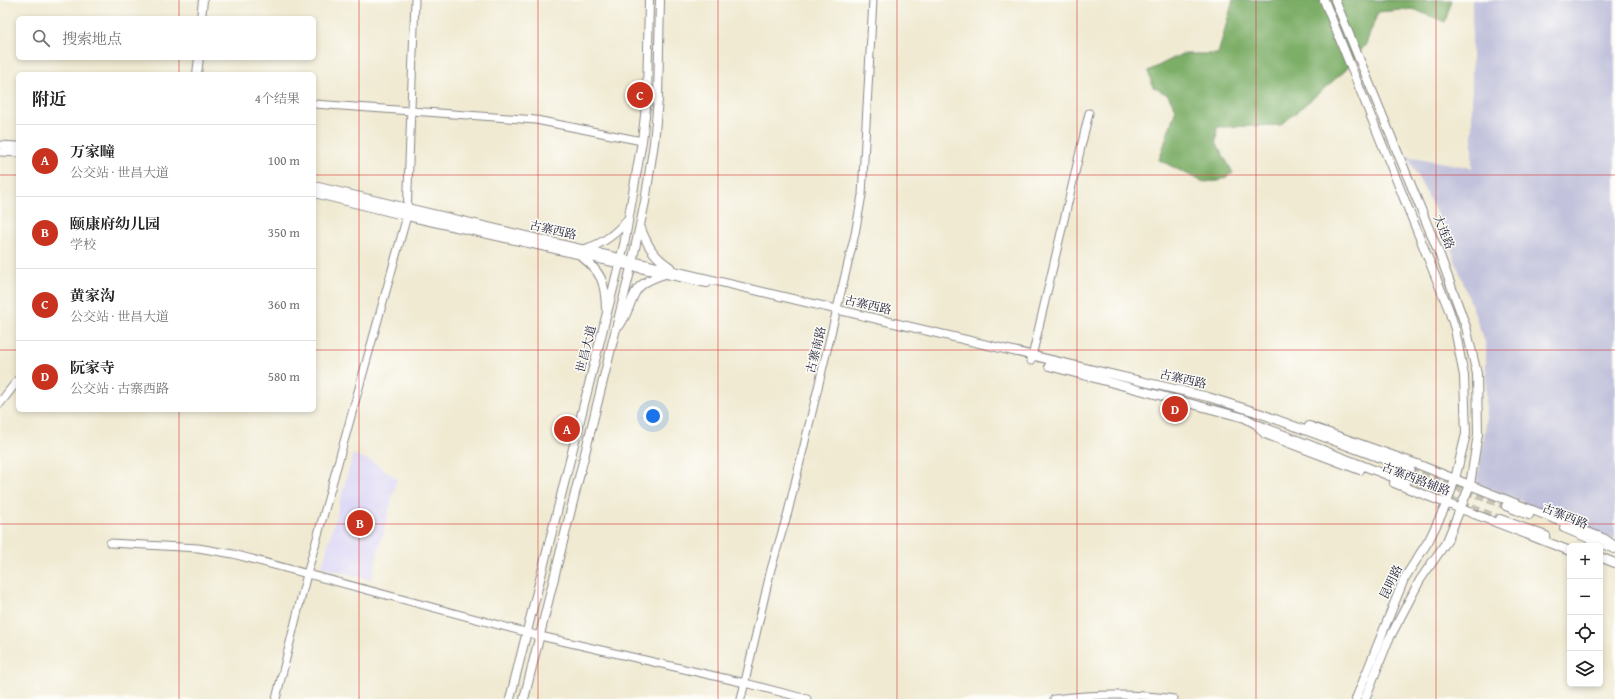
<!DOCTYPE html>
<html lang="zh">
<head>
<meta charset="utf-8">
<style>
  body { margin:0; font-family:"Gentium Book Plus","Noto Serif SC",serif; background:#f6f6f6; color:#222 }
  .controls { position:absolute; right:12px; bottom:12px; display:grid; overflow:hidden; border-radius:6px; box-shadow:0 2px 6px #0003 }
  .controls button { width:36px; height:36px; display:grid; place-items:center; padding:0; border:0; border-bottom:1px solid #e0e0e0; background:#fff; color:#222; font:20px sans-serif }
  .you { position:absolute; left:653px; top:416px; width:14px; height:14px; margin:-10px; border:3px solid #fff; border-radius:50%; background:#1a73e8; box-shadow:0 0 0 6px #1a73e833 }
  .badge { display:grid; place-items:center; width:26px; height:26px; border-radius:50%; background:#c8321e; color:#fff; font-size:13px; font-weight:700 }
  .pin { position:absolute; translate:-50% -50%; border:2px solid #fff; box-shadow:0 1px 4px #0006 }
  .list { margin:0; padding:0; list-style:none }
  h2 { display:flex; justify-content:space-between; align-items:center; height:52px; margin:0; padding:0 16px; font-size:17px }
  h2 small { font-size:13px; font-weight:400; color:#767676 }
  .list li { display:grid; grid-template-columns:26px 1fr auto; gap:12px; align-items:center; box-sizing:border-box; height:72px; padding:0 16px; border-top:1px solid #e0e0e0 }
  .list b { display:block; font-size:15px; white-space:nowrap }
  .list p { margin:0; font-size:13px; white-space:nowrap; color:#767676 }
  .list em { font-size:13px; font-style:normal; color:#767676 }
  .icon { flex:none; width:22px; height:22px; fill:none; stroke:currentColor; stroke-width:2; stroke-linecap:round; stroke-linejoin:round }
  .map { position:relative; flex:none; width:1615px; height:699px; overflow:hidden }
  .search { position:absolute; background:#fff; box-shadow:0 2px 6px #0003; left:16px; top:16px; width:300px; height:44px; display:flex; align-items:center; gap:10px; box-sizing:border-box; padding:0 14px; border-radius:6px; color:#767676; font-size:15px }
  .panel { position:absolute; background:#fff; box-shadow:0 2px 6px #0003; left:16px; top:72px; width:300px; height:340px; border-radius:6px }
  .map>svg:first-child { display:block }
  .built { fill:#dcd6f6 }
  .industrial { fill:#c2c2dc }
  .forest { fill:#7dae68; stroke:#506852 }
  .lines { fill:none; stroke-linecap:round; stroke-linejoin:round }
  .major-tunnel { stroke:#c7c2b4; stroke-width:8; stroke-dasharray:8 4; stroke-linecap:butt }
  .minor-casing { stroke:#898686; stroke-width:9 }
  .major-casing { stroke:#898686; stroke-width:10 }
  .minor { stroke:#fff; stroke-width:7 }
  .major { stroke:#fff; stroke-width:8 }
  .grid { fill:none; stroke:#d62828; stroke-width:1; stroke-opacity:0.55 }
  .labels { text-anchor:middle; stroke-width:3; stroke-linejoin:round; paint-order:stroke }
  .street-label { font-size:12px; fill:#22223b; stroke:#fdfcf7 }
</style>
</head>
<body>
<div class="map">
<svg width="1615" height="699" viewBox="0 0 1615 699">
  <rect width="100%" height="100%" fill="#fdfcf7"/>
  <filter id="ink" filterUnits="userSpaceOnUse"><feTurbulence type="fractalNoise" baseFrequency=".025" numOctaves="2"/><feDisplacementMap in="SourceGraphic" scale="8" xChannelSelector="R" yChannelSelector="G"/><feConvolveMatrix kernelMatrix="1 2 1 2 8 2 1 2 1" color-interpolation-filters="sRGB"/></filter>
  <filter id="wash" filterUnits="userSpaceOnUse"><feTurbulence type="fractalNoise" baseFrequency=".012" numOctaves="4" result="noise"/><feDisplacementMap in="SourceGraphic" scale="16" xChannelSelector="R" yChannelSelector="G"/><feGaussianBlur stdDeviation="0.9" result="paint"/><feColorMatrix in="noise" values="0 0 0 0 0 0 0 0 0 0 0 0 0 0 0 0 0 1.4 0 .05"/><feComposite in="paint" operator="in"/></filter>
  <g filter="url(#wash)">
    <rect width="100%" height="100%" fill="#f0ead2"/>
    <!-- built -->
    <path class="built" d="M353,454L375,463L397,479L371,580L322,567Z"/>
    <!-- industrial -->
    <path class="industrial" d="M1472,0H1615V540L1477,483L1486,424V345L1442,224L1407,156L1472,168Z"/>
    <!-- forest -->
    <path class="forest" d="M1233,0H1452L1445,22L1413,9L1378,12L1366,44L1346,70L1281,125L1217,127L1216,142L1233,173L1219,181L1203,182L1159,160L1176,109L1168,95L1153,87L1148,71L1182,54H1218Z"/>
  </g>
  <g filter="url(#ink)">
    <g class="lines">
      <!-- major-tunnel -->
      <path class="major-tunnel" d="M1410,469L1506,506
        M1405,482L1500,519"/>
      <!-- minor casing -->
      <g class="minor-casing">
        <path id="minor" d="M314,104L536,120L642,141
          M0,145L18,146
          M0,152L18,153
          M1031,361L1089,113
          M110,543L198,548L233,554L540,636L745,683L807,699
          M276,699L307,574L407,216L415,0
          M741,699L771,569L788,512L855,234L862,195L873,0
          M1054,699C1096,694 1132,693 1174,699"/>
      </g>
      <!-- major casing -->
      <g class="major-casing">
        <path id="major" d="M1324,0L1449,310L1455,329L1464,376L1466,434L1455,479L1447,503L1429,540L1404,579L1356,699
          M1335,0L1441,258L1466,327L1477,374L1478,434L1470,485L1447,541L1420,580L1388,641L1365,699
          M201,18L203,0
          M197,74L199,58
          M314,186L1208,397L1259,413L1410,469
          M314,193L407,216L707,283
          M640,226C647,245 653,256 670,267
          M585,249C603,244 616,234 628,219
          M581,256C602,273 605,282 606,308
          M620,325C638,297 626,286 665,274
          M1049,366L1245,418L1256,424L1405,482
          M0,403L18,380
          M1258,426L1265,434L1360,470
          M1309,426L1417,464L1605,539L1615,546
          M1394,483L1570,551
          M1506,506L1529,515
          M1500,519L1546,536
          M1564,528L1614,549
          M1600,557L1615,563
          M510,699L624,245L642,141L647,98L649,0
          M524,699L629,276L645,202L654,143L658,99L660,0"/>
      </g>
      <!-- minor -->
      <use href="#minor" class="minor"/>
      <!-- major -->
      <use href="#major" class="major"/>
    </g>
  </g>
  <!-- grid -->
  <path class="grid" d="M179,0V18M359,0V699M538,0V699M718,0V699M897,0V699M1077,0V699M1256,0V699M1436,0V699M179,58V74M0,175H18M314,175H1615M0,350H18M314,350H1615M179,410V699M0,524H1615"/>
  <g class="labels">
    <!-- street labels -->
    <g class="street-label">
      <text transform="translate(553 230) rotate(13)" y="4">古寨西路</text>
      <text transform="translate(1444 232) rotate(68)" y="4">大连路</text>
      <text transform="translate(868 305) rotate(13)" y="4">古寨西路</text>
      <text transform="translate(586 349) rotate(-76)" y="4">世昌大道</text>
      <text transform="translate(816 350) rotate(-76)" y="4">古寨南路</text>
      <text transform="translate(1183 379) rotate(13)" y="4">古寨西路</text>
      <text transform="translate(1416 479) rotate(21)" y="4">古寨西路辅路</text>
      <text transform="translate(1565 516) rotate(22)" y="4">古寨西路</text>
      <text transform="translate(1391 582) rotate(-64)" y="4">昆明路</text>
    </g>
  </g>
</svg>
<div class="controls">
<button>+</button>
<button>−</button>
<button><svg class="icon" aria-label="locate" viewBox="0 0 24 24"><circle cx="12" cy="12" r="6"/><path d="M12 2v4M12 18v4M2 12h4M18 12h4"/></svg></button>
<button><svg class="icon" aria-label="layers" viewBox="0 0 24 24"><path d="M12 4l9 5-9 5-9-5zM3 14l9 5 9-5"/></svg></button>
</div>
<div class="you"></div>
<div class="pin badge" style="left:567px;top:429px">A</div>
<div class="pin badge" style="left:360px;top:523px">B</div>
<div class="pin badge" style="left:640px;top:95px">C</div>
<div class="pin badge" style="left:1175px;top:409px">D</div>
<div class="search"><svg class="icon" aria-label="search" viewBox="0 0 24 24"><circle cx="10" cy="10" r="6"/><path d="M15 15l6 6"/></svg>搜索地点</div>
<section class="panel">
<h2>附近<small>4个结果</small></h2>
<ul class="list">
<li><span class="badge">A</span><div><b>万家疃</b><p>公交站 · 世昌大道</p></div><em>100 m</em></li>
<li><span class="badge">B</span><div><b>颐康府幼儿园</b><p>学校</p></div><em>350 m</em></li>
<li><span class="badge">C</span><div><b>黄家沟</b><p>公交站 · 世昌大道</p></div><em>360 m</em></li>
<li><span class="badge">D</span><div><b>阮家寺</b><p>公交站 · 古寨西路</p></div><em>580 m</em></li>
</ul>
</section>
</div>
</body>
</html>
